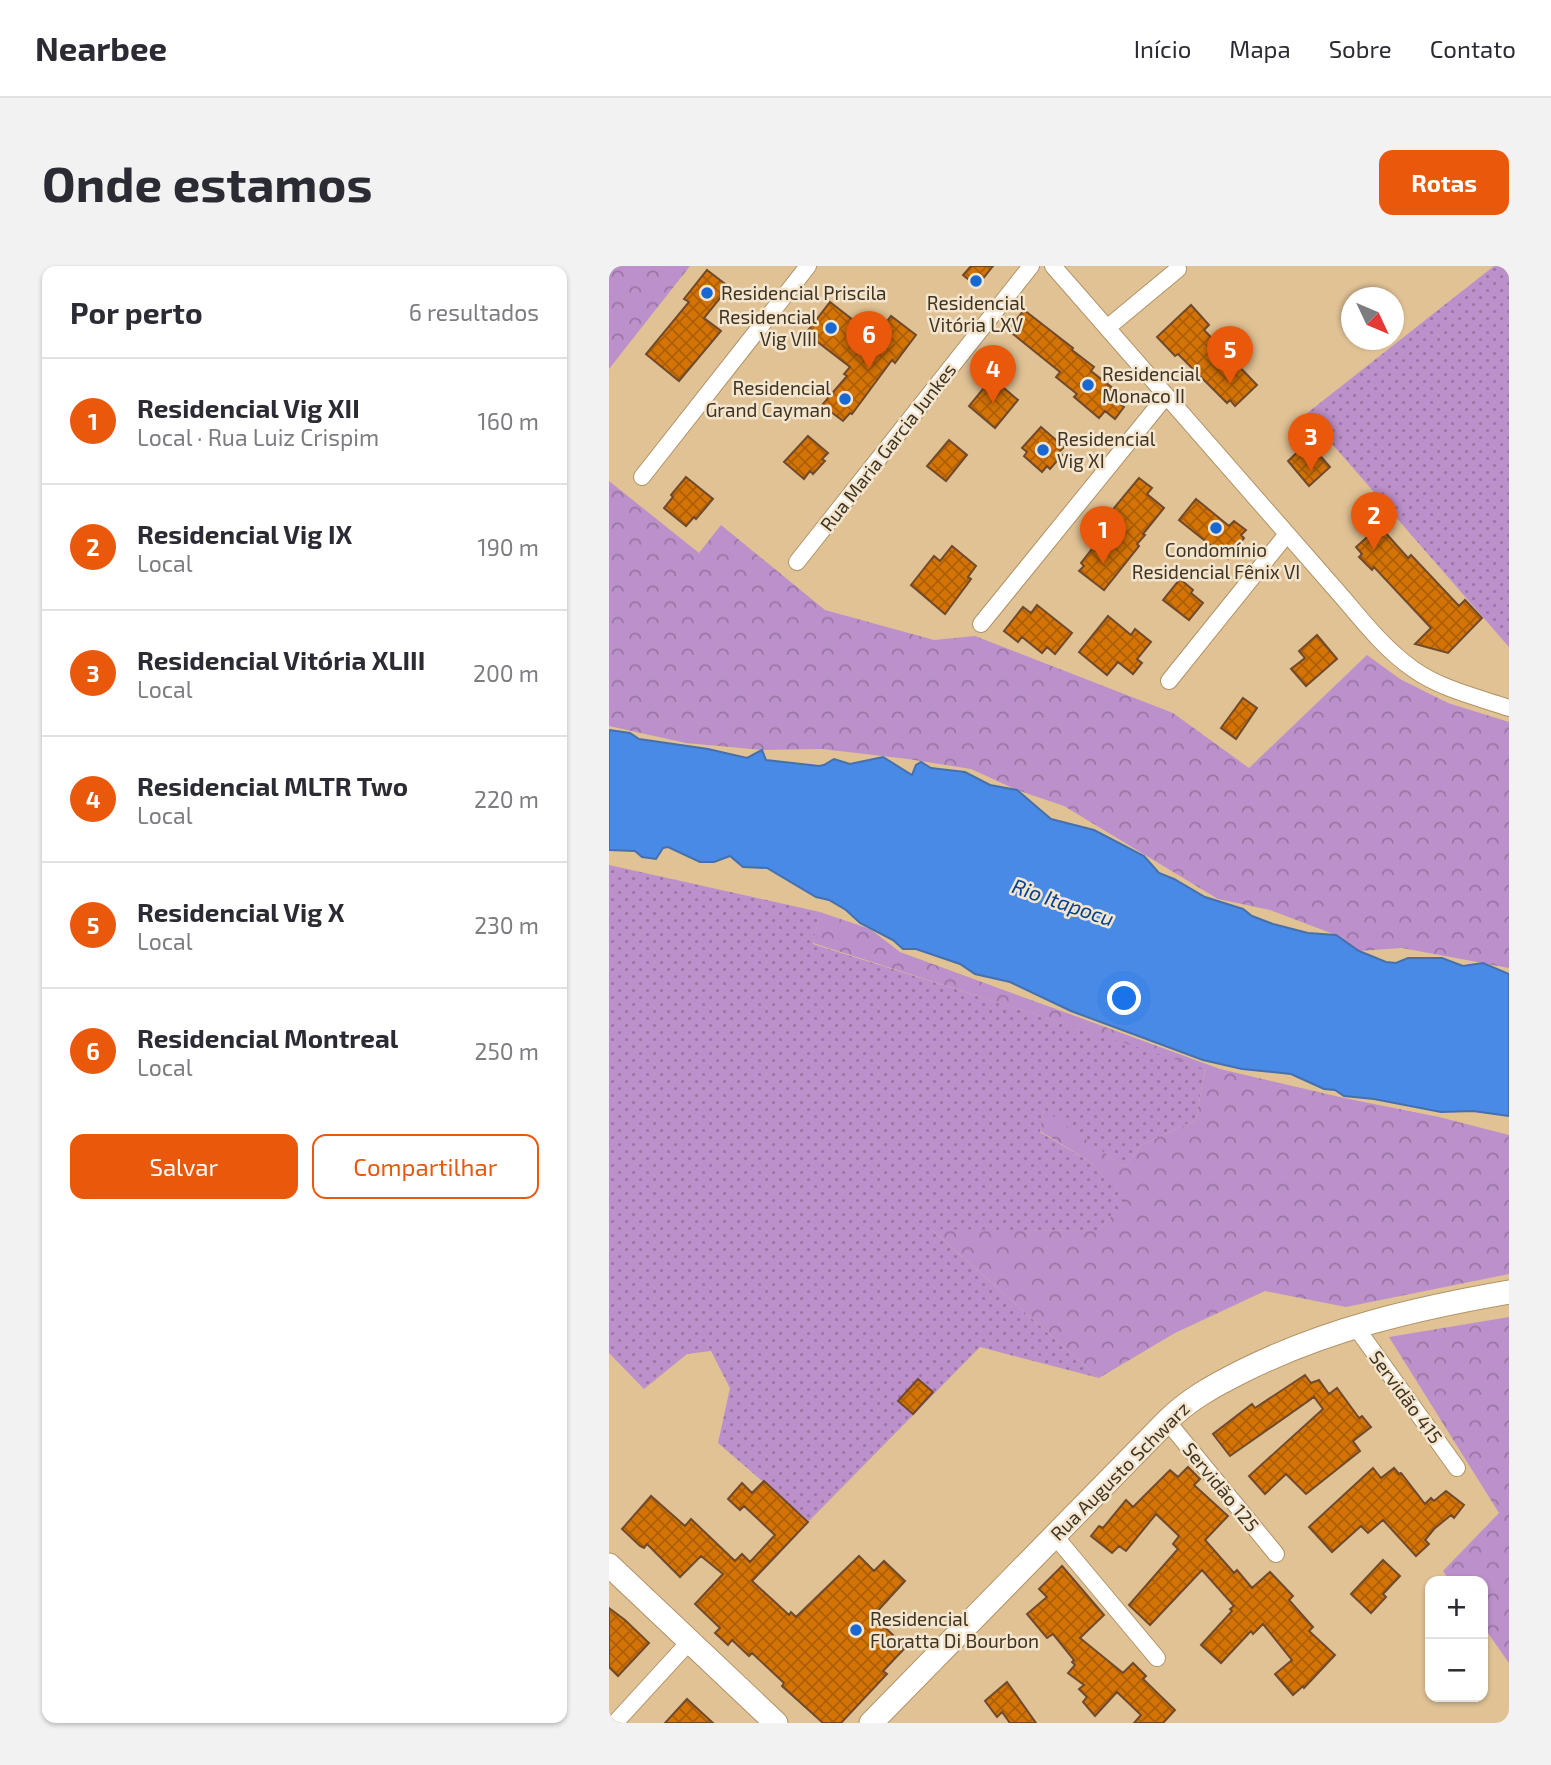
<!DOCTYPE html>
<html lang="pt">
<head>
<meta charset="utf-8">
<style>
  body { margin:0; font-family:"Exo 2",sans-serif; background:#f2f2f3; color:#2b2b33 }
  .controls { position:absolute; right:21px; bottom:21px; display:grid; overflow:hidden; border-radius:14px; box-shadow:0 2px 5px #0004 }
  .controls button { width:63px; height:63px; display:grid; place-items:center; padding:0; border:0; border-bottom:2px solid #e1e1e2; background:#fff; color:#2b2b33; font:35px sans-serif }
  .compass { position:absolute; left:732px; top:21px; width:63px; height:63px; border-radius:50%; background:#fff; box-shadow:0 2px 5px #0004; rotate:134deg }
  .you { position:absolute; left:516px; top:733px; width:24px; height:24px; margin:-18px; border:5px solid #fff; border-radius:50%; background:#1a73e8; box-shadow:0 0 0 10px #1a73e833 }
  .badge { display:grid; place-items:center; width:46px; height:46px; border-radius:50%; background:#ea580c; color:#fff; font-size:23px; font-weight:700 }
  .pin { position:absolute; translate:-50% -58px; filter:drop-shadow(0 2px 4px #0008) }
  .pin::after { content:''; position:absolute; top:37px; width:24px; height:21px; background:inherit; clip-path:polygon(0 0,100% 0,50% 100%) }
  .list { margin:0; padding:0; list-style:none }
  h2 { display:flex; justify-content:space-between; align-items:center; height:91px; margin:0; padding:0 28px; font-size:30px }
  h2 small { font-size:23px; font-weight:400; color:#7c7c81 }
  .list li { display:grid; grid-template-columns:46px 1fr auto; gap:21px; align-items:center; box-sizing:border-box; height:126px; padding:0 28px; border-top:2px solid #e1e1e2 }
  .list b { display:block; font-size:26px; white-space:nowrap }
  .list p { margin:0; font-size:23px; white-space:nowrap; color:#7c7c81 }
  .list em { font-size:23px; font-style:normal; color:#7c7c81 }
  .actions { display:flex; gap:14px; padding:21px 28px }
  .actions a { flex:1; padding:16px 0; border:2px solid #ea580c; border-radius:14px; text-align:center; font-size:24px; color:#ea580c }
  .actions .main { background:#ea580c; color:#fff }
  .map { position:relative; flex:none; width:900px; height:1457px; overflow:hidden; border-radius:14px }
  header { display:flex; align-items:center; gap:42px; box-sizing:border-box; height:98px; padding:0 35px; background:#fff; border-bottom:2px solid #e1e1e2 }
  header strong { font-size:33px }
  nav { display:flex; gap:38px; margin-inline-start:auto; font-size:24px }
  .intro { display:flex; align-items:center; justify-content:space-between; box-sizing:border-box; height:168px; padding:0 42px }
  h1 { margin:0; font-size:49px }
  .button { padding:18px 32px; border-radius:14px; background:#ea580c; color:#fff; font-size:24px; font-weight:700 }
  main { display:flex; gap:42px; padding:0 42px }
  aside { flex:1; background:#fff; border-radius:14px; box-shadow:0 2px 5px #0004 }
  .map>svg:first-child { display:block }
  .grass { fill:url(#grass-dots) }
  .forest { fill:url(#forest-crowns) }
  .water { fill:#498ae7; stroke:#4670ac; stroke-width:2 }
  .building { fill:url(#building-cross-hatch); stroke:#714a2c; stroke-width:2 }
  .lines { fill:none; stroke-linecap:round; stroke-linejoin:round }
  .minor-casing { stroke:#b09367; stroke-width:18 }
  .secondary-casing { stroke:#b09367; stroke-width:25 }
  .minor { stroke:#fff; stroke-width:16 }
  .secondary { stroke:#fff; stroke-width:23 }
  .poi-dot { fill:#1768d3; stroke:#f4e5ce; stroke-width:2.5 }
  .labels { text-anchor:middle; stroke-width:5; stroke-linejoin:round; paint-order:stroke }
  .poi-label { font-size:19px; fill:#3f3321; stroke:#f4e5ce; text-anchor:start }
  .street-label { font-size:19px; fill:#3f3321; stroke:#f4e5ce }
  .water-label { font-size:21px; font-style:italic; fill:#004395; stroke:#f4e5ce }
</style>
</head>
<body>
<header>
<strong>Nearbee</strong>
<nav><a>Início</a><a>Mapa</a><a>Sobre</a><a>Contato</a></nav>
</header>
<div class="intro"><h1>Onde estamos</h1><a class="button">Rotas</a></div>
<main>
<aside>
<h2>Por perto<small>6 resultados</small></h2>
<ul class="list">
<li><span class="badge">1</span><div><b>Residencial Vig XII</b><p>Local · Rua Luiz Crispim</p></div><em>160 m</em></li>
<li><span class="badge">2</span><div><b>Residencial Vig IX</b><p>Local</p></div><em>190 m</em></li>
<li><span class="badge">3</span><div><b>Residencial Vitória XLIII</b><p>Local</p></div><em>200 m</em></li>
<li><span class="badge">4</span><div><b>Residencial MLTR Two</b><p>Local</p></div><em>220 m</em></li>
<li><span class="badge">5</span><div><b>Residencial Vig X</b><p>Local</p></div><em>230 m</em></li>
<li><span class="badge">6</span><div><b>Residencial Montreal</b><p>Local</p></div><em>250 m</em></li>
</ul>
<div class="actions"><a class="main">Salvar</a><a>Compartilhar</a></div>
</aside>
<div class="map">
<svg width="900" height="1457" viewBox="0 0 900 1457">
  <defs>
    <pattern id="grass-dots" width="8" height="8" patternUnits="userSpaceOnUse" patternTransform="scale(1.75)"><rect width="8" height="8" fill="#bc90ca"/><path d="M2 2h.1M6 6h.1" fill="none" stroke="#9a76a4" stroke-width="1.8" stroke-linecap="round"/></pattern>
    <pattern id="forest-crowns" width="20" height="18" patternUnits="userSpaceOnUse" patternTransform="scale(1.75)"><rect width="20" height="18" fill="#bc90ca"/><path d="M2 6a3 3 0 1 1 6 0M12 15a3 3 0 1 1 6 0" fill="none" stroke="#9a76a4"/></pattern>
    <pattern id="building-cross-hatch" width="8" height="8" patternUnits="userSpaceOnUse" patternTransform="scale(1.75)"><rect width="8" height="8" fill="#d47306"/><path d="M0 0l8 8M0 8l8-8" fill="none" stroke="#ad5f07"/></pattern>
  </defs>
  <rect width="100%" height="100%" fill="#e0c295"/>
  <!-- grass -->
  <path class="grass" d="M885,0H900V381L697,148Z
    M0,599L211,646L204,678L596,802L587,854L534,878L515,901L435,844L431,866L483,897L518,936L488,965L323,964L490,1112L371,1081L200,1255L109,1177L121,1122L102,1085L78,1088L35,1123L0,1087Z"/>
  <!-- forest -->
  <path class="forest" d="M0,0H81L0,103Z
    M0,215L90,287L112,259L216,344L325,374L366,370L564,447L640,502L758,389L791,413L839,437L900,456V702L793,682L750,685L727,669L661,644L609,633L455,540L408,524L362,503L299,493L213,483L153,484L77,477L0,460Z
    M211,646L261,663L291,686L611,803L735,832L830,851L900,869V1008L737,1041L656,1025L566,1067L490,1112L322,963L488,965L517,936L483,897L431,865L435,843L515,901L534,878L587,854L596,803L204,677Z
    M900,1051V1397L874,1360V1315H841L834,1305L890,1247L780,1071Z"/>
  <!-- water -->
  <path class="water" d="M0,464L21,467L30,473L99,483L138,492L153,484L157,494L210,500L215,499L225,493L241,498L274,491L303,509L307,499L312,496L322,502L356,506L381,519L408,524L442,553L485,564L535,590L550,607L565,613L596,631L634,643L643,650L664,658L699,667L727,669L750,685L777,696L787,697L799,692H833L854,700L874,697L900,708V850L864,845L832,846L765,833L735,830L726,824L715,823L682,808L633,803L594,794L462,745L401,716L366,708L351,698L307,683H294L284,674L251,657L237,644L220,634L207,631L158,602L134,601L121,590L105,596H91L59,581L54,582L47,593L33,591L26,585L0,584Z"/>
  <!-- building -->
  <path class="building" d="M362,0H384L368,20L354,9Z
    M98,4L120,21L95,52L112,65L70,115L37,88L80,36L75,33Z
    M221,36L266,71L282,50L307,69L286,97L283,94L243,148L241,147L234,155L213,139L238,110L235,108L241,101L197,67Z
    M582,39L600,59L595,64L648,119L626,140L621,134L618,137L569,88L566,90L548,71Z
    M415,44L464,82L463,84L485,101L482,105L510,127L506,133L515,141L506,153L496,145L490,152L465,131L468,128L447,111L451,106L399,64Z
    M383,112L409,134L386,162L360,140Z
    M432,161L455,181L450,186L453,189L441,203L438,200L433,206L415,190L418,186L413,182Z
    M199,170L219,187L213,193L216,195L204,208L201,205L195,213L175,196Z
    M340,174L358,189L337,215L318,200Z
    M699,176L721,201L700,220L679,195Z
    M77,211L104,233L87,253L85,251L77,260L55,242L64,231L62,229Z
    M530,212L543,222L538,228L555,242L534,268L536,269L528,278L530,280L495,324L470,305L475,300L472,297L493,270L486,265Z
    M587,233L620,260L625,255L637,264L632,269L635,272L619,293L570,254Z
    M774,264L799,292L802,289L850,340L856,334L873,352L839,387L806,378L822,362L765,301L763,304L750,291L753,288L747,281L765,265L769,268Z
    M343,280L367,300L359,311L362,313L336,348L302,319L325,290L331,295Z
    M571,313L584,324L582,327L594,337L580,354L554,334Z
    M428,339L463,367L446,388L438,381L433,387L413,371L409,376L395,365L414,341L422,347Z
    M499,350L522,369L526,363L542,376L528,393L533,397L524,408L509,396L498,409L470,386Z
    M708,369L728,393L697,420L682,403L696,392L690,385Z
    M634,432L648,442L627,473L612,462Z
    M696,1109L702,1117L710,1114L720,1128L728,1122L750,1152L753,1150L762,1161L744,1175L751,1185L697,1228L677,1208L656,1228L640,1210L714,1143L705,1131L621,1190L604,1168L643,1138L646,1142Z
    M309,1113L324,1126L304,1148L289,1135Z
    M579,1201L591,1213L585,1219L619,1250L596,1274L625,1307L628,1304L643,1322L661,1306L684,1330L680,1334L704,1361L700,1365L726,1389L695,1422L694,1420L684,1429L666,1408L683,1394L654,1358L644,1368L642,1365L612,1397L592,1379L623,1345L621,1343L625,1340L593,1304L541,1359L520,1339L569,1283L564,1278L570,1270L547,1248L517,1285L510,1280L503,1287L482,1270L490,1260L494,1262L517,1234L524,1241L561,1204L569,1211Z
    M764,1202L772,1212L785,1202L790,1208L792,1207L816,1238L822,1232L825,1235L837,1225L855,1239L845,1252L842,1249L825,1263L816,1274L820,1278L807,1290L774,1254L759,1267L752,1260L723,1286L700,1261Z
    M155,1215L199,1256L143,1315L180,1349L182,1346L187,1351L250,1290L265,1305L275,1295L296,1315L264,1350L284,1369L282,1371L295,1383L274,1405L278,1408L232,1457H214L173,1420L175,1417L143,1387L140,1390L123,1374L119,1379L106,1367L111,1362L86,1338L114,1308L92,1290L71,1311L38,1278L35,1282L31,1280L13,1263L42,1230L76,1260L82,1253L126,1295L133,1288L141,1296L166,1269L135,1240L131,1244L119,1233L133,1217L143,1227Z
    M774,1294L791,1310L774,1328L777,1331L762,1347L742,1328Z
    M453,1300L495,1349L471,1372L514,1407L524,1397L537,1410L534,1413L566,1444L554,1457H525L532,1449L508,1426L486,1450L474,1436L478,1431L470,1423L475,1419L459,1407L466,1399L463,1396L465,1394L444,1368L438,1372L418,1348L438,1331L430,1323Z
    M0,1342L16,1354L40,1377L9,1410L0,1401Z
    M398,1416L427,1457H401L393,1446L388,1451L376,1435Z
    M78,1433L104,1457H56Z"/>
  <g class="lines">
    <!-- minor casing -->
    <g class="minor-casing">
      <path id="minor" d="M444,0L735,333C756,358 777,384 804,403C832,423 868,431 900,442
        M498,62L569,3
        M33,211L199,0
        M188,296L422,0
        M372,358L557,130
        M560,415L678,268
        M746,1060L848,1202
        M558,1155L667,1288
        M445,1269L548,1392
        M6,1457L81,1375"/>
    </g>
    <!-- secondary casing -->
    <g class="secondary-casing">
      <path id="secondary" d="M0,1299L167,1457
        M262,1457L558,1155C580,1133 606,1119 634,1105C718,1063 808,1042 900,1026"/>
    </g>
    <!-- minor -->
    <use href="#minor" class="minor"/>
    <!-- secondary -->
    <use href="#secondary" class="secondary"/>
  </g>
  <!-- markers -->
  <g class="poi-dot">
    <circle cx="367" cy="15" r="7"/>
    <circle cx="98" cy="27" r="7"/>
    <circle cx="222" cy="62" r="7"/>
    <circle cx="479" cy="119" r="7"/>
    <circle cx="236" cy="133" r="7"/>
    <circle cx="434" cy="184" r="7"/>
    <circle cx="607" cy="262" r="7"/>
    <circle cx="247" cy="1364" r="7"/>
  </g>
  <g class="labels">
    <!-- poi labels -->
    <g class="poi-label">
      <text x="112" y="34">Residencial Priscila</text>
      <text x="367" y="44" text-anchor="middle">Residencial<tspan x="367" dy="22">Vitória LXV</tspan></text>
      <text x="208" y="58" text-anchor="end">Residencial<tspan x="208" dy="22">Vig VIII</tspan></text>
      <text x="493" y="115">Residencial<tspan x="493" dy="22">Monaco II</tspan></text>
      <text x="222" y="129" text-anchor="end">Residencial<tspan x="222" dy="22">Grand Cayman</tspan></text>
      <text x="448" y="180">Residencial<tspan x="448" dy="22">Vig XI</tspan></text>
      <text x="607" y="291" text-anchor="middle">Condomínio<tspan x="607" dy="22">Residencial Fênix VI</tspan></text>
      <text x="261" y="1360">Residencial<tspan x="261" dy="22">Floratta Di Bourbon</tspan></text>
    </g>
    <!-- street labels -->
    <g class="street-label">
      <text transform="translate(279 181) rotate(-52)" y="7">Rua Maria Garcia Junkes</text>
      <text transform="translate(797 1131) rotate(54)" y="7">Servidão 415</text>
      <text transform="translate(511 1205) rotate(-45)" y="7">Rua Augusto Schwarz</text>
      <text transform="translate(612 1221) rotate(51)" y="7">Servidão 125</text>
    </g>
    <!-- water labels -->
    <g class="water-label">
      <text transform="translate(454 637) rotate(19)" y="7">Rio Itapocu</text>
    </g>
  </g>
</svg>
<div class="controls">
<button>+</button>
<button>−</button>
</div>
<svg class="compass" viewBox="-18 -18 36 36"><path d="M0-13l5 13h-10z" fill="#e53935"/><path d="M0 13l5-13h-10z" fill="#7c7c81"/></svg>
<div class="you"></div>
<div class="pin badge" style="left:494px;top:298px">1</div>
<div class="pin badge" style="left:765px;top:284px">2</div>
<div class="pin badge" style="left:702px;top:205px">3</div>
<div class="pin badge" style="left:384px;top:137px">4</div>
<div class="pin badge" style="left:621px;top:118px">5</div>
<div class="pin badge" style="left:260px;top:103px">6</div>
</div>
</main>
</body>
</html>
